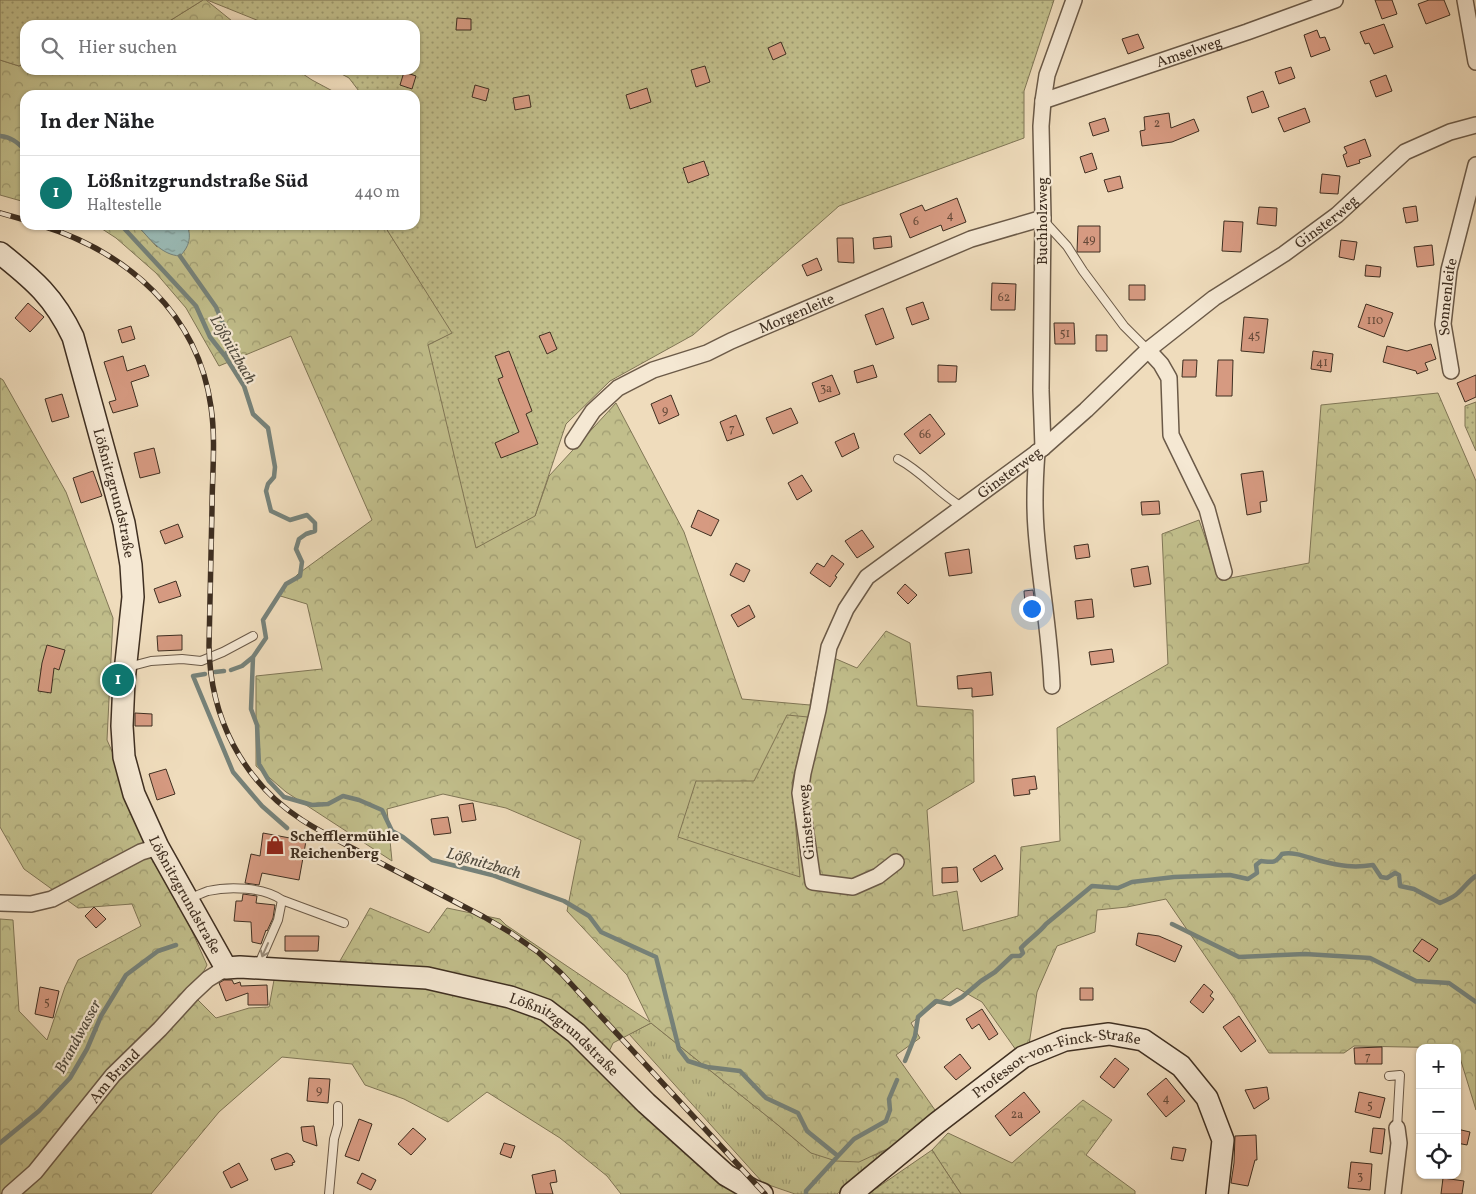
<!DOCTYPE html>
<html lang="de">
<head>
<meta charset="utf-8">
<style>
  body { margin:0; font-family:Vollkorn,serif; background:#f2f2f2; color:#202124 }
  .controls { position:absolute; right:15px; bottom:15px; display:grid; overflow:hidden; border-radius:10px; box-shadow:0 1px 4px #0004 }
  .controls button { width:45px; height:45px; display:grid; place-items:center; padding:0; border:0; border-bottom:1px solid #e0e0e0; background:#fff; color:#202124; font:25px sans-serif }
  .you { position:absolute; left:1031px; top:608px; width:18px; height:18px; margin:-12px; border:4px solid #fff; border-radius:50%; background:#1a73e8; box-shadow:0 0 0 8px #1a73e833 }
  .badge { display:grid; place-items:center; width:32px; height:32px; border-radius:50%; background:#0f766e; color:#fff; font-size:16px; font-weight:700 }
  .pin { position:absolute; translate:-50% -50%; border:2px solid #fff; box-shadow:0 1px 5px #0006 }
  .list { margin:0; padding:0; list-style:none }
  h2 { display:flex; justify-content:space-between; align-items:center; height:65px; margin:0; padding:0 20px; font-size:21px }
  h2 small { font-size:16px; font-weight:400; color:#757577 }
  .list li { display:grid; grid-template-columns:32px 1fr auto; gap:15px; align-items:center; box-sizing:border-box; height:75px; padding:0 20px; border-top:1px solid #e0e0e0 }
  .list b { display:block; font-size:19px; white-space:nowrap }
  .list p { margin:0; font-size:16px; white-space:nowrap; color:#757577 }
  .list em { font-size:16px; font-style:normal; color:#757577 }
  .icon { flex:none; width:28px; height:28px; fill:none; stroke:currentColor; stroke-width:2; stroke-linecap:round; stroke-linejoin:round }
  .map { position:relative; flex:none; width:1476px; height:1194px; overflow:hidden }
  .search { position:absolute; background:#fff; box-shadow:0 1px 4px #0004; left:20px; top:20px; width:400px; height:55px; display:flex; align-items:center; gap:12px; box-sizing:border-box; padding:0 18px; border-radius:15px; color:#757577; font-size:19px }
  .panel { position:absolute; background:#fff; box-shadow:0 1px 4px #0004; left:20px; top:90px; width:400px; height:140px; border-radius:15px }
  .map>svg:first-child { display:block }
  .grass { fill:url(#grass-tufts); stroke:#807656 }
  .forest { fill:url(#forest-crowns); stroke:#807656 }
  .park { fill:url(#park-dots); stroke:#807656 }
  .water { fill:url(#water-ripples); stroke:#76827a }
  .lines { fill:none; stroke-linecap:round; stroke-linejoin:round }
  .stream { stroke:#76827a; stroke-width:4.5 }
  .building { fill:#d69a81; stroke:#3f2f21 }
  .lane-casing { stroke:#6b5a48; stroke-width:10 }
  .street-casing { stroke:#6b5a48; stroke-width:18 }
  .secondary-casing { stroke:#3f2f21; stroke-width:24 }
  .lane { stroke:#f5e8d3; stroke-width:8 }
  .street { stroke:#f5e8d3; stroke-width:15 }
  .secondary { stroke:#f5e8d3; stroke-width:21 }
  .rail-casing { stroke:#3f2f21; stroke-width:5.5 }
  .rail { stroke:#f5e8d3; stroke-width:4; stroke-dasharray:11; stroke-linecap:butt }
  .oneway { stroke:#9a8c7a }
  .labels { text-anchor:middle; stroke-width:4.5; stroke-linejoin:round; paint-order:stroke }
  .number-label { font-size:12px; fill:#654a39 }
  .street-label { font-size:15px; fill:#3f2f21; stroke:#f5e8d3 }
  .poi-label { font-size:15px; font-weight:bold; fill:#3f2f21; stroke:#f5e8d3; text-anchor:start }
  .water-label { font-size:16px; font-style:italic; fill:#514b3f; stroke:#f5e8d3 }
</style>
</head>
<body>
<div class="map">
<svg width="1476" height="1194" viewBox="0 0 1476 1194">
  <defs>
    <pattern id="grass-tufts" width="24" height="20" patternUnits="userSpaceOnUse" patternTransform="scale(1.25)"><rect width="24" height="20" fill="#c1be8b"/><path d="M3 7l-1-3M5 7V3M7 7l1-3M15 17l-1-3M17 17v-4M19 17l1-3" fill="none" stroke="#9e9b71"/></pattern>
    <pattern id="forest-crowns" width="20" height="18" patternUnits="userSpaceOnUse" patternTransform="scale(1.25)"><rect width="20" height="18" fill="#c1be8b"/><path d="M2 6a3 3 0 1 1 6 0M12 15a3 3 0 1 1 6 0" fill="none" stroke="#9e9b71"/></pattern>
    <pattern id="park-dots" width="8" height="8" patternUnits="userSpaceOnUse" patternTransform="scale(1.25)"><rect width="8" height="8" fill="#c1be8b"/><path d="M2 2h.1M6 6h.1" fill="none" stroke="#9e9b71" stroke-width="1.8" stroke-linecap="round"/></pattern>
    <pattern id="water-ripples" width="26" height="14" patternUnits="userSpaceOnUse" patternTransform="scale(1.25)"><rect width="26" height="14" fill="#9abab5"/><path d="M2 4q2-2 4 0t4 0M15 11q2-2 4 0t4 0" fill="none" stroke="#7f9893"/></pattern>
  </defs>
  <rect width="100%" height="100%" fill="#efdcbc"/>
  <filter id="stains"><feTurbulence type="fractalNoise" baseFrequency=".004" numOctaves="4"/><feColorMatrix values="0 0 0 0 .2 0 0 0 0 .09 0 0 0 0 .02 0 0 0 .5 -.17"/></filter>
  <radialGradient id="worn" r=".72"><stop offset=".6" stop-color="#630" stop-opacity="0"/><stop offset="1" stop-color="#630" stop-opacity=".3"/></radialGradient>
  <!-- grass -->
  <path class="grass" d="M651,1023L778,1125L811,1153L876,1155L900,1143L837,1194H795L763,1183L629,1034Z"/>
  <!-- forest -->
  <path class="forest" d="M203,0H206L237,25H163Z
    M0,60L19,66L25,63V70H297L312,80L340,95H25V202L0,195Z
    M96,225H137L157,247L189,231L187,225H384L453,333L428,345L535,516L549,476L616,403L684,532L742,699L810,705L820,652L857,668L886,631L910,643L917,706L973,710L974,782L927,810L933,896L957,891L963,931L1018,916L1021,847L1060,841L1057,728L1168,664L1162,534L1199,520L1220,580L1309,563L1321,405L1438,393L1476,481V1110L1457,1048L1354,1046L1344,1053H1269L1234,998L1166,899L1127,907L1097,910L1095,932L1057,946L1037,992L1029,1045L1016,1050L982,1002L957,988L911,1023L920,1038L896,1055L935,1110L900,1143L859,1162L836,1161L811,1153L778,1125L651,1023L613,1043L601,1069L754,1194H621L607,1176L560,1138L487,1092L448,1122L404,1099L365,1085L352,1064L282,1057L219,1112L151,1194H0V919L13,920L19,1011L47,1040L65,987L78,960L141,926L132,904L78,908L24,869L0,827V378L3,380L66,492L113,618L107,740L207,965L192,994L216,1018L249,1008L269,1007L274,980L328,982L370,908L429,933L447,908L500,919L506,925L650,1022L627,975L567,911L581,840L506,808L443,794L387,809L392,861L286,792L256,766V676L322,669L307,604L277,595L298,574L372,520L291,336L219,366L186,308L156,273L116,238Z
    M1083,1100L1112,1120L1086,1155L1135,1191V1194H961L932,1150L948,1133L1012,1163Z"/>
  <!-- park -->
  <path class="park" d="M0,0H203L163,25H25V63L19,66L0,60Z
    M207,0H1054L1024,91V138L839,206L693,335L610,381L566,424L535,516L476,548L428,345L452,333L384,225H415V186L418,183L415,177V95H362L349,78L334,70H415V25H269Z
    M1476,402V451L1465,426V406Z
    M787,715L808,717L792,783L800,877L678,837L696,781H754Z
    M932,1150L961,1194H868Z"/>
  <!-- water -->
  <path class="water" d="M137,225H187C192,237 189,247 180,256C161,255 149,238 137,225Z"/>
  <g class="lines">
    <!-- stream -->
    <path class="stream" d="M0,136C11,137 17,142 25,150
      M121,225L196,306L210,337L225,356L244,386L253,414L268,428L275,467L274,477L268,484L266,491L271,511L290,520L307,515L315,523V531L306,534L299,539L296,549L302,562L300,576L286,584L263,620L266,638L253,657L251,709L257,725L259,764L269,781L284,797L312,805L328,804L343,796L359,800L382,810L392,831L403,837L432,860L492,875L564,901L589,916L601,932L656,957L679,1049L688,1061L707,1067L740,1071L766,1098L798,1113L807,1131L838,1156L806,1191V1194
      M180,256L216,307L230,341L231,346L225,356
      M231,670L242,666L253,657
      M215,672L224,671
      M205,674L193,676L233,772L262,806L287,828
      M1172,924L1239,957L1305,954L1370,958L1416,981L1449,983L1476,1002
      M905,1061L915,1036L918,1017L936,1001L950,1004L962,997L981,981L995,972L1012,956H1020L1023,953L1021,948C1029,939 1039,933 1046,924L1092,886L1118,888L1132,882L1174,877L1230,875L1248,879L1257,873L1256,865L1261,861C1272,862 1275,864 1282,854C1294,851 1309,858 1321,861C1340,866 1354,868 1373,865L1381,877L1387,878L1395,873L1399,875L1400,886L1414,889L1440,903C1446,900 1453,898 1458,893C1465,887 1468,881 1476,876
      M0,1143L39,1111L70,1078L87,1049L101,1016L126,975L158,951L176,945
      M838,1156L854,1139L886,1121L890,1110L889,1099L897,1080"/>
  </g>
  <!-- building -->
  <path class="building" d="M1375,0H1392L1397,14L1382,19Z
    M1429,0H1444L1450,15L1426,24L1418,4Z
    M457,18L471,19V30H456Z
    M1384,24L1393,47L1374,54L1369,43L1365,44L1360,32Z
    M1317,30L1320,38L1325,37L1330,50L1311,57L1304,35Z
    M1138,34L1144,48L1128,54L1122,39Z
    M781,42L786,54L773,60L768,48Z
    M705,66L710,82L696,87L691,70Z
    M1291,67L1295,78L1279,84L1275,72Z
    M404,72L416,76L412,89L400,85Z
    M1386,75L1392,91L1376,97L1370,81Z
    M475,85L489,89L486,101L472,97Z
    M647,88L651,102L630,109L626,95Z
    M1263,91L1269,107L1252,113L1247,97Z
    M529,95L531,107L515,110L513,98Z
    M1305,108L1310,122L1284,132L1278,118Z
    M1169,113L1171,128L1194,119L1199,131L1172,142L1142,146L1140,131L1145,130L1144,117Z
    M1105,118L1109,131L1093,136L1089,123Z
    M1365,139L1371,156L1359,160L1360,163L1347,167L1343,155L1347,153L1344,147Z
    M1092,153L1097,169L1085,173L1080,157Z
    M704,161L709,175L688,183L683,168Z
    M1322,174L1340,176L1338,194L1320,193Z
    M1120,176L1123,188L1108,192L1104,180Z
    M957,198L966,222L943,231L941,225L910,238L900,214L922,205L925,211Z
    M1416,206L1418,221L1406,223L1403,208Z
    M1259,207L1277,208L1276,226L1257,224Z
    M1224,221L1243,222L1241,252L1222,251Z
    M1078,226H1100V252H1077Z
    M891,236L892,247L874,249L873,238Z
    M837,238H853L854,263L838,262Z
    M1341,240L1357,242L1354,260L1339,257Z
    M1432,245L1434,265L1417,267L1414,247Z
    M817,258L822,270L807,276L802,265Z
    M1366,265L1381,267L1380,277L1365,276Z
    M992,283L1016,284L1015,310H991Z
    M1129,285H1145V300H1129Z
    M923,302L929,319L912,325L906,308Z
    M28,303L44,317L30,332L15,318Z
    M1366,304L1393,313L1384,337L1358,327Z
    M883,308L894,338L876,345L865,315Z
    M1244,317L1268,319L1264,353L1241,351Z
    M1054,323H1074L1075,344H1055Z
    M131,326L135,339L122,343L118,330Z
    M550,332L557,349L547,354L539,336Z
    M1096,335H1107V351H1096Z
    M1431,344L1436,359L1425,363L1428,370L1417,374L1416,371L1383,362L1387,346L1407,351Z
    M509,351L532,411L526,414L538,444L501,458L495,443L519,432L498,379L503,377L495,356Z
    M1313,351L1333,354L1331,372L1311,369Z
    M123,356L127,371L145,365L149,376L131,382L138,406L113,413L109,402L116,400L104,362Z
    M1183,360H1197L1196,377H1182Z
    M1218,360H1233L1232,396H1216Z
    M873,365L877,377L857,383L854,371Z
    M938,365L957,366L956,382H938Z
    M832,375L840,394L819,402L812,383Z
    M1476,375V397L1465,402L1457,383Z
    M62,394L69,417L52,422L45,399Z
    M671,395L679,415L659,424L651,404Z
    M791,408L798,423L773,434L766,418Z
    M930,414L945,434L920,454L904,434Z
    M736,415L744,435L727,441L720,422Z
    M854,433L859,448L842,457L835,442Z
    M154,448L160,473L140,478L134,453Z
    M93,471L102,496L81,503L73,478Z
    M1263,471L1267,501L1260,502L1261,512L1247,515L1241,474Z
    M802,475L812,491L797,500L788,483Z
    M1159,501L1160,514L1142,515L1141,502Z
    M698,510L719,520L711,536L691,527Z
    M178,524L183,537L165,544L160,531Z
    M862,530L874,547L857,558L845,541Z
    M1088,544L1090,557L1076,559L1074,546Z
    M969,549L972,573L949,576L945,553Z
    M832,555L844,564L835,576L837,577L830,587L810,573L817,563L824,567Z
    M736,563L750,570L744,582L730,575Z
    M1148,566L1151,584L1134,587L1131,569Z
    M176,581L181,596L159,603L154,589Z
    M905,584L917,595L908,604L897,593Z
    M1033,590L1035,603L1025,604L1024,591Z
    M1092,599L1094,617L1077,619L1075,601Z
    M749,605L755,617L738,627L731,615Z
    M182,635V650L158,651L157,636Z
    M47,645L65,650L59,670L54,668L51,693L38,691L42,663Z
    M1112,649L1114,662L1091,665L1089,652Z
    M991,672L993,695L972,697V688L958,689L957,676Z
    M135,713L152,714V726H135Z
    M166,769L175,794L157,800L149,774Z
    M1035,776L1037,789L1029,790L1030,794L1014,796L1012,779Z
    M473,803L476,820L462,822L459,805Z
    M448,817L451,833L434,835L431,819Z
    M263,833L306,841L299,880L262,873L259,885L245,883L251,854L260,856Z
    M995,855L1003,869L981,882L973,869Z
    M957,867L958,882L942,883V868Z
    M243,894L257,896L256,903L275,905L273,918L267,931L266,930L261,944L252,942L251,922L234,921L236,901H242Z
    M94,907L106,919L96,928L85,916Z
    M1138,933L1159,936L1182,946L1175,962L1136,945Z
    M285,936H319L318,951H285Z
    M1422,939L1438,949L1429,962L1413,951Z
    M224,980H232L234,984L240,982L241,986L267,985L268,1005H248V993L226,1001L219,983Z
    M1204,984L1213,992L1210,996L1214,999L1203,1013L1190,1002Z
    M40,987L59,991L53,1018L35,1014Z
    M1080,988H1093V1000H1080Z
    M982,1009L998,1034L989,1040L979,1024L972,1029L966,1019Z
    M1239,1016L1256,1041L1241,1052L1223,1027Z
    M1382,1047V1064H1355L1354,1048Z
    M960,1054L971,1068L956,1080L944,1067Z
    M1115,1058L1129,1069L1114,1088L1100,1077Z
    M309,1078L330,1079L328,1103L307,1101Z
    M1166,1078L1185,1101L1166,1117L1147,1094Z
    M1267,1087L1269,1099L1254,1109L1245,1090Z
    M1024,1092L1040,1112L1010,1136L995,1116Z
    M1359,1092L1385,1098L1380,1118L1355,1112Z
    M359,1119L372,1124L359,1161L345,1156Z
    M314,1126L317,1146L303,1141L301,1127Z
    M413,1128L426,1139L411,1155L398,1144Z
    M1373,1128L1385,1129L1382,1154L1370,1152Z
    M1457,1129L1470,1132L1467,1145L1457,1143Z
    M1256,1135L1257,1160H1255L1248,1186L1231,1183L1234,1163L1235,1136Z
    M504,1143L515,1146L511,1158L500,1154Z
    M1173,1147L1186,1149L1183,1161L1171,1159Z
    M287,1153L291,1155L295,1162L292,1163L293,1165L275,1170L271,1159Z
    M1351,1162L1372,1164L1370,1190L1348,1188Z
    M239,1163L248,1180L231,1188L223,1172Z
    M555,1170L557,1182L550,1183L553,1194H536L532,1175Z
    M362,1173L376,1180L371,1190L357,1183Z
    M1443,1178L1464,1181L1462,1194H1441Z"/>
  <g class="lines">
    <!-- lane casing -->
    <g class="lane-casing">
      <path id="lane" d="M1045,222L1067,246L1083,271L1124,326L1148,350
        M898,459C923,472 938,493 962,507
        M128,667L151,661L182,659L201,661L223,652L253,636
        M190,898C196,896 202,893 208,891C229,886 264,887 282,900L344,923
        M261,966V959L278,920L282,900
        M1389,1076L1400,1075L1397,1128
        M329,1194L334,1139L338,1125V1106"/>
    </g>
    <!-- street casing -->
    <g class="street-casing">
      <g id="street">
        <path d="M1465,0L1476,62"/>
        <path id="s1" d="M1043,101L1247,32L1335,0"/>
        <path d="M1148,350L1161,364L1169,378L1171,435L1207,509L1224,572"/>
        <path id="s2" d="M1451,371L1443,324L1449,270L1476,165"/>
        <path id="s3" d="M573,441L593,411L618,388L653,370L707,353L731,341L971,239L1043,218"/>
        <path d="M1043,448L1041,390L1043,218L1041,126L1043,101L1047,75L1074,0"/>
        <path d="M1037,452C1035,478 1034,503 1036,529C1040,582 1050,633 1052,686"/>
        <path id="s4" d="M896,862L878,876L853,887L813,882L800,793L803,773L818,710L829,647L846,609L867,577L1043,448L1086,410L1148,350L1214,298L1284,254L1337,215L1405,152L1450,132L1476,125"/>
        <path d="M0,903L31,904L52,899L141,852L158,847"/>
        <path id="s5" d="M10,1194L35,1172L113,1075L160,1029L192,994L208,979L226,968"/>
        <path d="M1393,1194L1399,1143L1397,1128"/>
      </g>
    </g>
    <!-- secondary casing -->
    <g class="secondary-casing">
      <g id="secondary">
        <path id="s6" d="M0,253C34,280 54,297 73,337L124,523L131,565L133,597L124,681L122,726L124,757L134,794L158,847L226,968L240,967L427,978L510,997L546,1010L576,1033L646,1103L726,1175L752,1190L762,1194"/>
        <path id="s7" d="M851,1194L937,1123L1023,1057L1065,1040L1109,1034L1143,1040L1181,1066L1207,1098L1223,1140L1217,1194"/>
      </g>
    </g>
    <!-- lane -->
    <use href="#lane" class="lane"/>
    <!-- street -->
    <use href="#street" class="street"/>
    <!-- secondary -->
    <use href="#secondary" class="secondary"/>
    <!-- rail casing -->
    <g class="rail-casing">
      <path id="rail" d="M0,213L25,220
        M40,225C127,252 198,313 211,407C216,441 212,476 212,509C211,555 210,600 209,646C210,717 242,781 302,820C324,834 347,845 369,857C408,877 446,897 484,917L511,933L538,952L561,973L765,1194"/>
    </g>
    <!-- rail -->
    <use href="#rail" class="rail"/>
  </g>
  <!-- one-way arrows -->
  <defs><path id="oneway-shaft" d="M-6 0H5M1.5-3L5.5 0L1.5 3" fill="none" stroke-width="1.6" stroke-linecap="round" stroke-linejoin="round" transform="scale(1.25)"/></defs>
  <use class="oneway" href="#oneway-shaft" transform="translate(265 950) rotate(114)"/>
  <!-- icons -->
  <defs>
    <g id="shop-bare" transform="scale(1.5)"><path d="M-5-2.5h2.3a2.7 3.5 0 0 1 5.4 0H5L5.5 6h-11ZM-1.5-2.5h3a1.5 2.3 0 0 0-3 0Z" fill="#8f2418" stroke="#f5e8d3" stroke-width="2.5" paint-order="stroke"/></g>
  </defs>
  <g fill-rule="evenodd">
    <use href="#shop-bare" x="275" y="845"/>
  </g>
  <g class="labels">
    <!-- number labels -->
    <g class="number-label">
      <text x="1157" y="127">2</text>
      <text x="950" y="219">4</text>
      <text x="916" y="225">6</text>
      <text x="1089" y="243">49</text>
      <text x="1004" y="301">62</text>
      <text x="1375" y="324">110</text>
      <text x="1065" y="337">51</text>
      <text x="1254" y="339">45</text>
      <text x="1322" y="366">41</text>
      <text x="826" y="392">3a</text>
      <text x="665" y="414">9</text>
      <text x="732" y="432">7</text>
      <text x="925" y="438">66</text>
      <text x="47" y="1006">5</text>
      <text x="1368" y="1060">7</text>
      <text x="319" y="1094">9</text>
      <text x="1166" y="1102">4</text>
      <text x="1370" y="1109">5</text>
      <text x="1017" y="1118">2a</text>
      <text x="1360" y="1180">3</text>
    </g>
    <!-- street labels -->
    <g class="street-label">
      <text dy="5" stroke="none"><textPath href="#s1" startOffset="154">Amselweg</textPath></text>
      <text transform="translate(1042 221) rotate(-90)" y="5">Buchholzweg</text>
      <text dy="5" stroke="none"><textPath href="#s4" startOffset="991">Ginsterweg</textPath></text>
      <text dy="5" stroke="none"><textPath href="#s2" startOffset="75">Sonnenleite</textPath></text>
      <text dy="5" stroke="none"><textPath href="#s3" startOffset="264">Morgenleite</textPath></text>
      <text dy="5" stroke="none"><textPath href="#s4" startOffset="586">Ginsterweg</textPath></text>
      <text dy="5" stroke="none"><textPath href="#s6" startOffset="274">Lößnitzgrundstraße</textPath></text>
      <text transform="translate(806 822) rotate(-95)" y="5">Ginsterweg</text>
      <text dy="5" stroke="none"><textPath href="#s6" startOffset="692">Lößnitzgrundstraße</textPath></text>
      <text dy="5" stroke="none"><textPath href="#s6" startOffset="1129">Lößnitzgrundstraße</textPath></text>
      <text dy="5" stroke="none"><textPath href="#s7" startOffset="250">Professor-von-Finck-Straße</textPath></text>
      <text dy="5" stroke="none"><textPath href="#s5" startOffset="158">Am Brand</textPath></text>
    </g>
    <!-- poi labels -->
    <g class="poi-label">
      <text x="290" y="841">Schefflermühle<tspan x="290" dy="17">Reichenberg</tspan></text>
    </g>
    <!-- water labels -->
    <g class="water-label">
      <text transform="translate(234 349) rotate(60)" y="6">Lößnitzbach</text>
      <text transform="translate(484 862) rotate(16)" y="6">Lößnitzbach</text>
      <text transform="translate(77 1036) rotate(-62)" y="6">Brandwasser</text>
    </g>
  </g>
  <rect width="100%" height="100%" filter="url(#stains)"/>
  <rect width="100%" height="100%" fill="url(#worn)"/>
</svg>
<div class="controls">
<button>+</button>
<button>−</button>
<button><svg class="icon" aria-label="locate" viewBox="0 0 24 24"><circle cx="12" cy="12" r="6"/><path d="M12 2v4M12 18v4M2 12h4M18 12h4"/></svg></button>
</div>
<div class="you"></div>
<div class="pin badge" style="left:118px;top:680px">1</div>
<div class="search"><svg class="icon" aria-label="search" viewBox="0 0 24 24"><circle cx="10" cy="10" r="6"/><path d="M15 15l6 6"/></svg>Hier suchen</div>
<section class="panel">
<h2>In der Nähe<small></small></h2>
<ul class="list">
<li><span class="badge">1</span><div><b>Lößnitzgrundstraße Süd</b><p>Haltestelle</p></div><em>440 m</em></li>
</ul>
</section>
</div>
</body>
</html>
